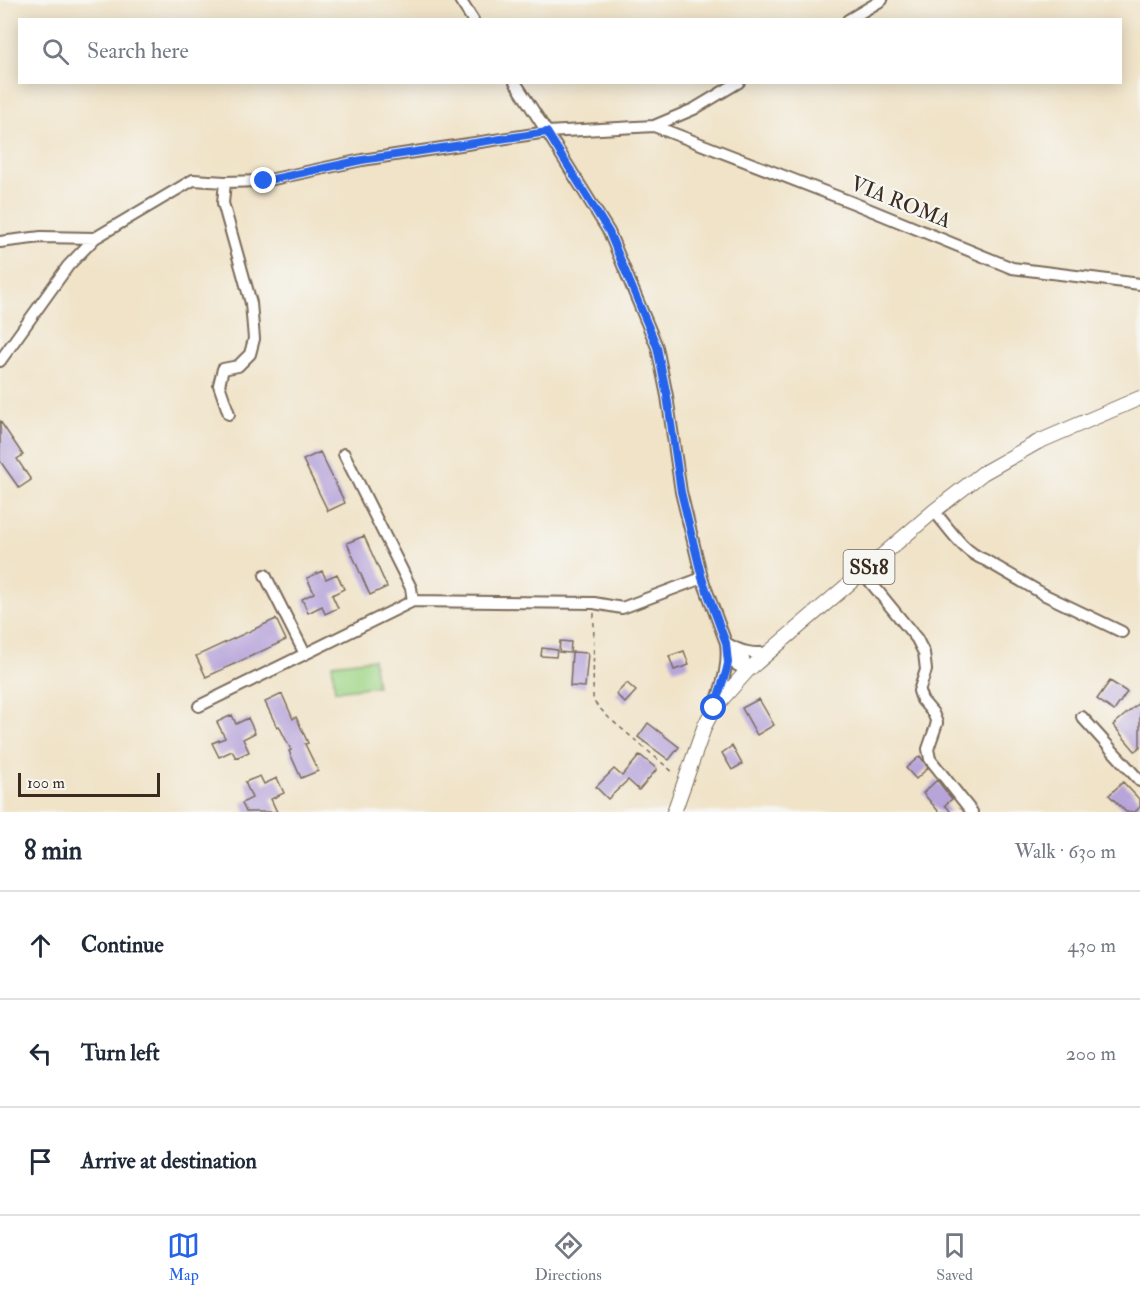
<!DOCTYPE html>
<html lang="en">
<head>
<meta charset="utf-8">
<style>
  body { margin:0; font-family:"IM FELL Double Pica",serif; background:#f6f6f7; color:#1f2937 }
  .scale { position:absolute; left:18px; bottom:15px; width:142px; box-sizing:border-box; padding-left:6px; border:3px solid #3b2a1e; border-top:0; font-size:16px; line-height:21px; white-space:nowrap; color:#3b2a1e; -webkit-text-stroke:4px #f6f6f2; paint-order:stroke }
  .stop { position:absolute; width:18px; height:18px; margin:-14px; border:4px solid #2563eb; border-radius:50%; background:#fff }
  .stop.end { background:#2563eb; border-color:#fff; box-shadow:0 2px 6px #0008 }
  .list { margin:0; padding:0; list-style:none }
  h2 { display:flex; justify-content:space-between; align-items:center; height:78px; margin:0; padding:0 24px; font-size:26px }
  h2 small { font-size:20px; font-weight:400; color:#747a83 }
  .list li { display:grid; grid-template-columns:39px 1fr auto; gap:18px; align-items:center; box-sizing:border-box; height:108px; padding:0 24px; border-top:2px solid #e0e1e3 }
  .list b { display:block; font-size:22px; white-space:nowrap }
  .list em { font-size:20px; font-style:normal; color:#747a83 }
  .icon { flex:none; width:33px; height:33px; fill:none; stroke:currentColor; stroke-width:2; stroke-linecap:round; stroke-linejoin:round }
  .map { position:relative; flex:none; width:1140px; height:812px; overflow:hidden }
  .search { position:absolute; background:#fff; box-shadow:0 3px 15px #0003; left:18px; right:18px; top:18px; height:66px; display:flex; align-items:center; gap:15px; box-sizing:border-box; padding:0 21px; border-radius:0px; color:#747a83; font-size:22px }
  .sheet { height:402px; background:#fff }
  nav { display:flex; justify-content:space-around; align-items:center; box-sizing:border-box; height:84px; border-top:2px solid #e0e1e3; background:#fff; font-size:16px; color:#747a83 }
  nav a { display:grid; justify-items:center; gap:3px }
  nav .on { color:#2563eb }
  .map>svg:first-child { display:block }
  .green { fill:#9ed586; stroke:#6c8052; stroke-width:1.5 }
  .building { fill:#b7a5da }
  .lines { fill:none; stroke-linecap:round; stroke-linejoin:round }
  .minor-casing { stroke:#7a6b5a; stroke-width:14 }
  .major-casing { stroke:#7a6b5a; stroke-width:16 }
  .path { stroke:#7a6b5a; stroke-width:1.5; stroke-dasharray:4.5 4.5; stroke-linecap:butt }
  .minor { stroke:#fff; stroke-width:10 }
  .major { stroke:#fff; stroke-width:14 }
  .route { stroke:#2563eb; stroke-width:8 }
  .labels { text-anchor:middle; stroke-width:4.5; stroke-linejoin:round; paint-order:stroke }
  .shield { fill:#f6f6f2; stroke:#73675e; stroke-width:1.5 }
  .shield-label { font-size:20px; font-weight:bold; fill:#3b2a1e }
  .street-label { font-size:21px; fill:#3b2a1e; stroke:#f6f6f2 }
</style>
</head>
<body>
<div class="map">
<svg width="1140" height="812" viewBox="0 0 1140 812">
  <rect width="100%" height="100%" fill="#f6f6f2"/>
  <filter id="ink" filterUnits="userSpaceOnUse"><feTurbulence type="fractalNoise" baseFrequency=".0167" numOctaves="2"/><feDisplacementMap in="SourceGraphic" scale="12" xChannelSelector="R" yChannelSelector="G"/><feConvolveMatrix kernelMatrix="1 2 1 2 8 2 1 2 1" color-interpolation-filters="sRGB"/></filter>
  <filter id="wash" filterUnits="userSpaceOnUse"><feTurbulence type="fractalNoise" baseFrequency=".008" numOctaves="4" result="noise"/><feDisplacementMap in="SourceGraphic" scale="24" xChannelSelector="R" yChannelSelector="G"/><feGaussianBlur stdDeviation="1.35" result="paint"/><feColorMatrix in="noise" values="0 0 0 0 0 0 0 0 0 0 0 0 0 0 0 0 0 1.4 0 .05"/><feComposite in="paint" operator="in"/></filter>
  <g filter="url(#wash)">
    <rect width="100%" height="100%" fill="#f0e3c8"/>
    <!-- green -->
    <path class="green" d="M373,659L377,686L335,691L332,664Z"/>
    <g id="blocks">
      <!-- building -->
      <path class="building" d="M0,421L23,455L17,459L31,480L19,488L0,461Z
        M320,452L345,503L328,511L303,460Z
        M364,536L387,587L370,595L347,543Z
        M322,571L326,579L337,574L344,589L332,595L338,608L325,614L322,606L308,613L302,599L314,593L307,578Z
        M276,619L286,640L206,677L196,656Z
        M560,641L571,642L570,653L559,652Z
        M542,648L557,650L556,657L541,656Z
        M684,651L689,665L674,670L669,656Z
        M572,652L588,653L585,687L570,686Z
        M1110,681L1127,692L1114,711L1097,699Z
        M627,683L636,691L625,703L616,694Z
        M282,694L293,719L296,717L308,743L305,744L318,771L301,778L289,751L291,750L279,726L277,727L265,702Z
        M759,699L774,725L757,735L742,708Z
        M1140,702V747L1135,751L1113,725Z
        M232,715L236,724L248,718L255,733L243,739L249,752L236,758L232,751L219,757L212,743L225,738L217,722Z
        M648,723L679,747L669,760L638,737Z
        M732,746L742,764L732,770L722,753Z
        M640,755L657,769L639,790L628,780L608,799L596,787L614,769L622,776Z
        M920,756L928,768L916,779L906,768Z
        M260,776L264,784L277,778L284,793L271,799L277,812H246L242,803L252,798L245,782Z
        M937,780L952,799L945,805L951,812H939L923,793Z
        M1123,782L1140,800V807L1135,812H1126L1109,795Z"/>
    </g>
  </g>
  <g filter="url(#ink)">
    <use href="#blocks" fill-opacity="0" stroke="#7a6b5a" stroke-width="1.5"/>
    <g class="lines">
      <!-- minor casing -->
      <g class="minor-casing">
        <path id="minor" d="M460,0L473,20
          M848,20L882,0
          M515,82L547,132L609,232L657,347L667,396L681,492L702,578L726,643
          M654,126L851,202L1012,268L1140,284
          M225,182L223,203L251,303L254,339L250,354L238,366L223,369L219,385L229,414
          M0,242L41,237L95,238
          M0,361L68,266L95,238L193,180L225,182L264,181L362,160L547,132L654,126L694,109L739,82
          M344,454L411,588L413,601
          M934,511C949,528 963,552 985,560L1045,595L1122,632
          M863,573L917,639L924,653L926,670L919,691L922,700L933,713L937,723L928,749L930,759L972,812
          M265,575L305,654
          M728,653L735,664L747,671L744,659L735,649
          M199,706L413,601L594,603L622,608L702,578
          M715,706C722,685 729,666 726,643C741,652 754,655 770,652
          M1082,717L1140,781"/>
      </g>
      <!-- major casing -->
      <g class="major-casing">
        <path id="major" d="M674,812L705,725L714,708L747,671L934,511L983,473L1038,442L1140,398"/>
      </g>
      <!-- path -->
      <path class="path" d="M594,613L593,701L609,718L674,773"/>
      <!-- minor -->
      <use href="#minor" class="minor"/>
      <!-- major -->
      <use href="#major" class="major"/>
    </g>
  </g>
  <g class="lines" filter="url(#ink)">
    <!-- route -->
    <path class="route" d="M264,181L362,160L547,132L609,232L657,347L667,396L681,492L702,578L726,643L728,663L726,672L714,708"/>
  </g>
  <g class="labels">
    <!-- shield labels -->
    <rect class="shield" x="843.5" y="550" width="51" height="34" rx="4.5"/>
    <g class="shield-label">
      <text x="869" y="574">SS18</text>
    </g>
    <!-- street labels -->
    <g class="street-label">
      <text transform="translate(901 202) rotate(22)" y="7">VIA ROMA</text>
    </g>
  </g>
</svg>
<div class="scale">100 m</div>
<div class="stop" style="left:714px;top:708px"></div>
<div class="stop end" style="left:264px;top:181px"></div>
<div class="search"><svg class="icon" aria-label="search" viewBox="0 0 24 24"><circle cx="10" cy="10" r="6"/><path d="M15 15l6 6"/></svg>Search here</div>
</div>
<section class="sheet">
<h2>8 min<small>Walk · 630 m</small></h2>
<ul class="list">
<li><svg class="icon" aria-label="ahead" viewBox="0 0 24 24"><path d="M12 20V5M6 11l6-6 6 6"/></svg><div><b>Continue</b></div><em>430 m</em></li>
<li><svg class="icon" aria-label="left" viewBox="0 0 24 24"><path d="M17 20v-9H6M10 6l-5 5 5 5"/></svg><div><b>Turn left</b></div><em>200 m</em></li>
<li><svg class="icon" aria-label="arrive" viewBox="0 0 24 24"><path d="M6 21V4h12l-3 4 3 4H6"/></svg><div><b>Arrive at destination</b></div></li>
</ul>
</section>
<nav>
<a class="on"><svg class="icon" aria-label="map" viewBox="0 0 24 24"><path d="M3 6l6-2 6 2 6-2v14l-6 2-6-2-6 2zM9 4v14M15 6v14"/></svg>Map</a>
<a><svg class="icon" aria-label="directions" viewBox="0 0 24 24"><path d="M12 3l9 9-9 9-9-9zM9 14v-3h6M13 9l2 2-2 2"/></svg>Directions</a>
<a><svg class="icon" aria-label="saved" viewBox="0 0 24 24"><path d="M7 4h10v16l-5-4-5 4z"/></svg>Saved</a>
</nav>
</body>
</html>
